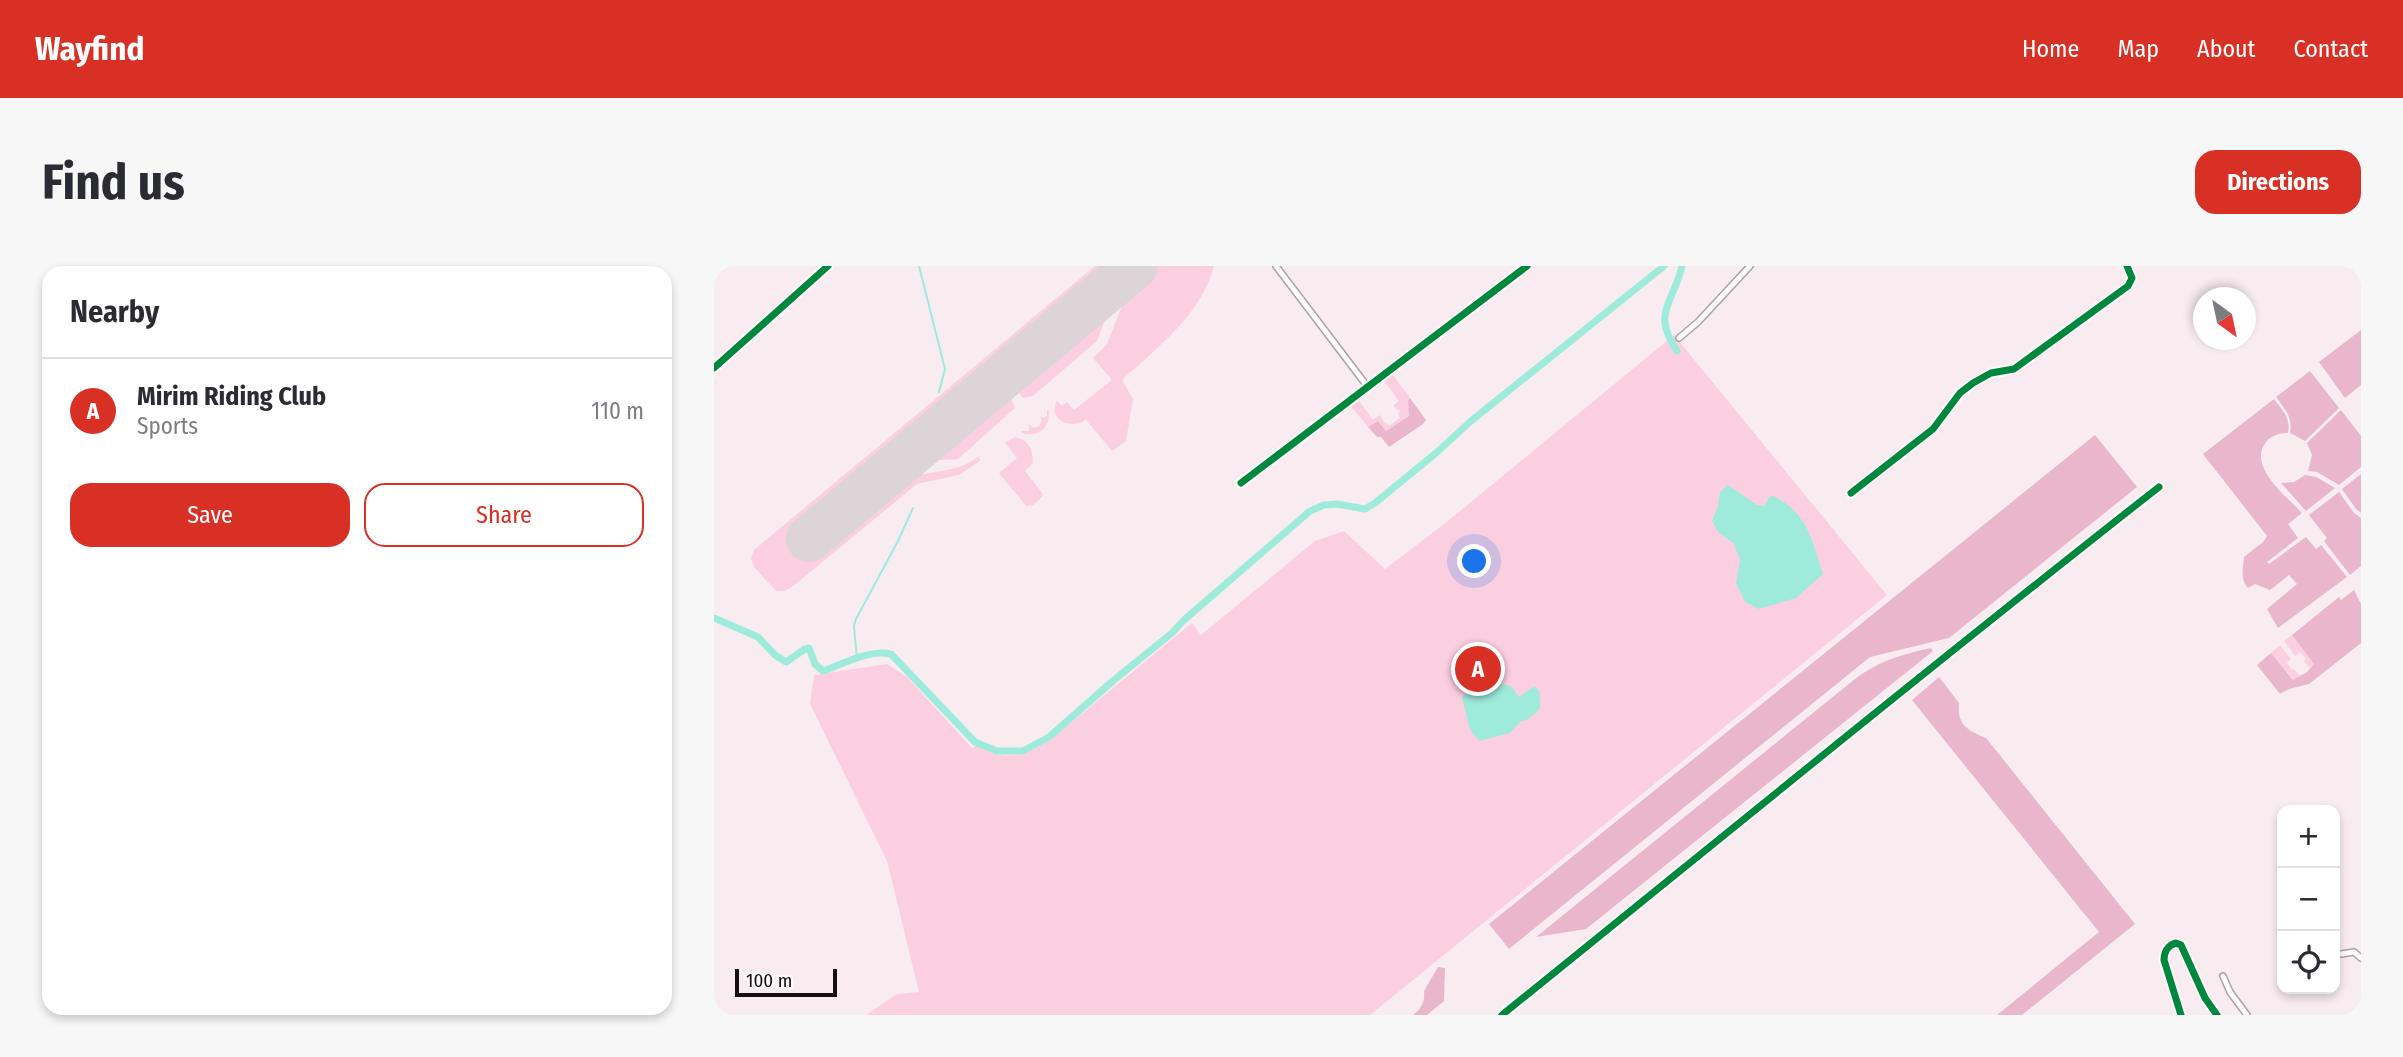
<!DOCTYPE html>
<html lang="en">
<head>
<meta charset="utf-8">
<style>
  body { margin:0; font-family:"Fira Sans Condensed",sans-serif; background:#f7f7f7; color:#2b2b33 }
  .controls { position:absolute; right:21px; bottom:21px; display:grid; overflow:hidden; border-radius:14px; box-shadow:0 4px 10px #0003 }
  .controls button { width:63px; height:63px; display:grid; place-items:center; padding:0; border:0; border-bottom:2px solid #e1e1e2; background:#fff; color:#2b2b33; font:35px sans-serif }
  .compass { position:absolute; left:1479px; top:21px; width:63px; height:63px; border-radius:50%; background:#fff; box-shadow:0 4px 10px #0003; rotate:147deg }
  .scale { position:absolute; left:21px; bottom:18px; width:102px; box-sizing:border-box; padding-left:7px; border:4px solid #160f12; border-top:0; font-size:19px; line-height:24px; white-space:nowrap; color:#160f12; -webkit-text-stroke:5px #fef9fa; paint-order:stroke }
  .you { position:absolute; left:761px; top:296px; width:24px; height:24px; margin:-18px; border:5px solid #fff; border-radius:50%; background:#1a73e8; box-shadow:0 0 0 10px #1a73e833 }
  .badge { display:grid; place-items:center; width:46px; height:46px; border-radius:50%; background:#d93025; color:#fff; font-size:23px; font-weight:700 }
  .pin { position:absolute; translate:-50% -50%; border:4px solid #fff; box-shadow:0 2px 7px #0006 }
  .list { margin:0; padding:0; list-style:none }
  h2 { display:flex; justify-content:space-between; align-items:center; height:91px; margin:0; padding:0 28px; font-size:30px }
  h2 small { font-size:23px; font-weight:400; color:#7c7c81 }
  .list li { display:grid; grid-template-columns:46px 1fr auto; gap:21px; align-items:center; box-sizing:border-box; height:105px; padding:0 28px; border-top:2px solid #e1e1e2 }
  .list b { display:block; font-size:26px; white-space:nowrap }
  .list p { margin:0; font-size:23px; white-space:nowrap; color:#7c7c81 }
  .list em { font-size:23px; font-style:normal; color:#7c7c81 }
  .actions { display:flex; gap:14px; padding:21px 28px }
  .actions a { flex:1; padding:16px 0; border:2px solid #d93025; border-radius:21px; text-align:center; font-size:24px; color:#d93025 }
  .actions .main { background:#d93025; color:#fff }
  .icon { flex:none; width:38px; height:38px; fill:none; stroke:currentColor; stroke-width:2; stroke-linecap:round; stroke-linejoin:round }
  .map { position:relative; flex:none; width:1647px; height:749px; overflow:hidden; border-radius:21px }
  header { display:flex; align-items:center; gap:42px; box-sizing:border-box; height:98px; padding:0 35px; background:#d93025; color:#fff }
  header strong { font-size:33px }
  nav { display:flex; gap:38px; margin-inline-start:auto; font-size:24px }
  .intro { display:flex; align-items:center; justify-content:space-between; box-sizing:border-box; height:168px; padding:0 42px }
  h1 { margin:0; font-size:49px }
  .button { padding:18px 32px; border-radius:21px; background:#d93025; color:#fff; font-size:24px; font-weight:700 }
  main { display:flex; gap:42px; padding:0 42px }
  aside { flex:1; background:#fff; border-radius:21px; box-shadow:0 4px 10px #0003 }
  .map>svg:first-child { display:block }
  .green { fill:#fccfe0 }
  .forest { fill:#eab6cb }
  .water { fill:#9eebdc }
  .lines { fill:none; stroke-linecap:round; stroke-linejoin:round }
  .stream { stroke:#9eebdc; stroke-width:2 }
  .canal { stroke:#9eebdc; stroke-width:7 }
  .runway { stroke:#dcd4d6; stroke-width:46 }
  .minor-casing { stroke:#aca2a6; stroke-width:8 }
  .minor { stroke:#fefcfd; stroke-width:5 }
  .cycleway-casing { stroke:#fef9fa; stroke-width:11 }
  .cycleway { stroke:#00873e; stroke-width:7 }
</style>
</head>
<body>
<header>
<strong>Wayfind</strong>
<nav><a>Home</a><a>Map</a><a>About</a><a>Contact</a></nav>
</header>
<div class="intro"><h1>Find us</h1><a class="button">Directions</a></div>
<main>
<aside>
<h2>Nearby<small></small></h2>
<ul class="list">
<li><span class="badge">A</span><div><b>Mirim Riding Club</b><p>Sports</p></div><em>110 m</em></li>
</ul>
<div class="actions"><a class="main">Save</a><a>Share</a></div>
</aside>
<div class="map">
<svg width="1647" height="749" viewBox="0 0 1647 749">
  <rect width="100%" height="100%" fill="#f8ecf0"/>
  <!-- green -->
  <path class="green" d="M381,0H406L85,266L99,283L184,213L238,203L251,199L264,191L267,194L245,209L203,218L78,321L70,325H62L40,301L37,293L40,284Z
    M437,0H500C487,49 444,81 408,114L419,133L412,175L398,185L372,154C357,164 333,154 343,135L348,140L353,136L360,144L398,114L379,92L393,78L418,15Z
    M389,40H391L395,44L383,75L319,130L309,132L301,122V114Z
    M960,69L1173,329L656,749H152L183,728L205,726L173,595L96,438L100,409L173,398L193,411L258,482L262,479C292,495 309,492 337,473L478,357L487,369L601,275L630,265L671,303L734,255Z
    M677,106L696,132L694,134L696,149L672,165L664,155L654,161L635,138L643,132L659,154L666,149L670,157L672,156L675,160L686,152L684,148L686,145L679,140L685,135L668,112Z
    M290,127L297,133L301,142L244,193L211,195V189L285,128Z
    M333,144H335C336,162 325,172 307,167L308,165H315V159L320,162L325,160L328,155L326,150L330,152L333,150Z
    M301,171C315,174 319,184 319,197L311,205L329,228L328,231L319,239L312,240L285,207L303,192L291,177Z
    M1578,369L1600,398L1594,403L1595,401L1590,395L1592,393L1586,386L1581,390L1570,375Z
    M1566,379L1577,393L1573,397L1578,404L1580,403L1585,409L1588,408L1580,414L1557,387Z"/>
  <!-- forest -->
  <path class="forest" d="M1647,64V119L1631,132L1605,96Z
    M1596,105L1625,142L1591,175L1576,167C1579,151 1571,143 1562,131Z
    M696,132L712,154L709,158L675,181L667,171H663L654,161L664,155L672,165L695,150L694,134Z
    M1560,133C1568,144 1577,152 1574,167C1564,167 1555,170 1550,179C1536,202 1573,231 1588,247L1574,258L1584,272L1553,296L1555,298L1592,271L1602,283L1607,279L1633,311L1564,362L1553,343L1583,318L1575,309L1556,324L1541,318L1534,322C1526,313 1529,303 1530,291L1549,276L1553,270L1489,188Z
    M1627,144L1647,170V201L1625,219L1603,206L1594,205L1598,189L1593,177Z
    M1381,169L1423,221L1235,372L1156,391L795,683L775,658Z
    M1647,208V247L1642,243L1628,223Z
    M1591,209L1602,211L1621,222L1592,245L1567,217L1580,216Z
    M1625,226L1640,247L1647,252V300L1636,309L1610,275L1613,272L1595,249Z
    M1640,324L1647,338V377L1595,418L1575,423L1566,428L1543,399L1557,387L1579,414L1593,406L1600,398L1578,369L1625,331L1627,334Z
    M1217,382L1219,385L872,663L822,671L1141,413C1167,394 1186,389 1217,382Z
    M1225,411L1245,437C1243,459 1253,464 1272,472L1421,658L1308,749H1283L1385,666L1198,434Z
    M724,701L731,702L730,735L713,749H699C708,742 711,736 710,725Z"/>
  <!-- water -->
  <path class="water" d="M1014,219L1043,239L1050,240L1057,229C1094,246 1097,272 1109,308L1082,332L1045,343L1031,336L1022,317L1026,293L1019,277L1004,266L998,255L1004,240L1006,226Z
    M787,418L797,420L805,431L821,420L826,427V443L813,454L807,455L796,467L765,475L756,464L748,431L762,421L781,423Z"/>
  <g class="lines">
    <!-- stream -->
    <path class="stream" d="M205,0L231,103L225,126
      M143,393L140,360L142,353L184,275L199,242"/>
    <!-- canal -->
    <path class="canal" d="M963,85C937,46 959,39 968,0
      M0,352L44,371L61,389L72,396L91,383L95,382L101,398L109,405C129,398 155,383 177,388L261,476L283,485H309L335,471L400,414L458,367L470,354L596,245L610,239L623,238L651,243L661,237L722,187L757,155L950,0"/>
    <!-- runway -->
    <path class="runway" d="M95,273L421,0"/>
    <!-- minor casing -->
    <g class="minor-casing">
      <path id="minor" d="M562,0L653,120
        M965,72L984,56L1036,0
        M0,102L114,0
        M527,217L813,0
        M1137,227L1219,163L1246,127L1259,117L1277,107L1300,103L1414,20L1418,12L1413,0
        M1627,688L1640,686L1647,692
        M1509,710L1516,726L1533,749
        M788,749C1006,573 1224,394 1445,221
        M1467,749L1450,694C1450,686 1454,679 1462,677L1467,679L1491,732L1503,749"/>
    </g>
    <!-- minor -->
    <use href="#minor" class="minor"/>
    <!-- cycleway casing -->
    <g class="cycleway-casing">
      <path id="cycleway" d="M0,102L114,0
        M527,217L813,0
        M1137,227L1219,163L1246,127L1259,117L1277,107L1300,103L1414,20L1418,12L1413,0
        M788,749C1006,573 1224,394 1445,221
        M1467,749L1450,694C1450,686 1454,679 1462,677L1467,679L1491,732L1503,749"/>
    </g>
    <!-- cycleway -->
    <use href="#cycleway" class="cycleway"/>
  </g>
</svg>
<div class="controls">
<button>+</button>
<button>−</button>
<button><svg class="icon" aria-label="locate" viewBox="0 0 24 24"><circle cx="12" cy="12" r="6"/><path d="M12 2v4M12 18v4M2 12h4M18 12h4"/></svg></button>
</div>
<svg class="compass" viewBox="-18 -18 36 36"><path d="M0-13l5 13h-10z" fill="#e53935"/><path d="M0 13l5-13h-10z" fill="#7c7c81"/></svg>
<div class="scale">100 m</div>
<div class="you"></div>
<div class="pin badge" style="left:764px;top:403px">A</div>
</div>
</main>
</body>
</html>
